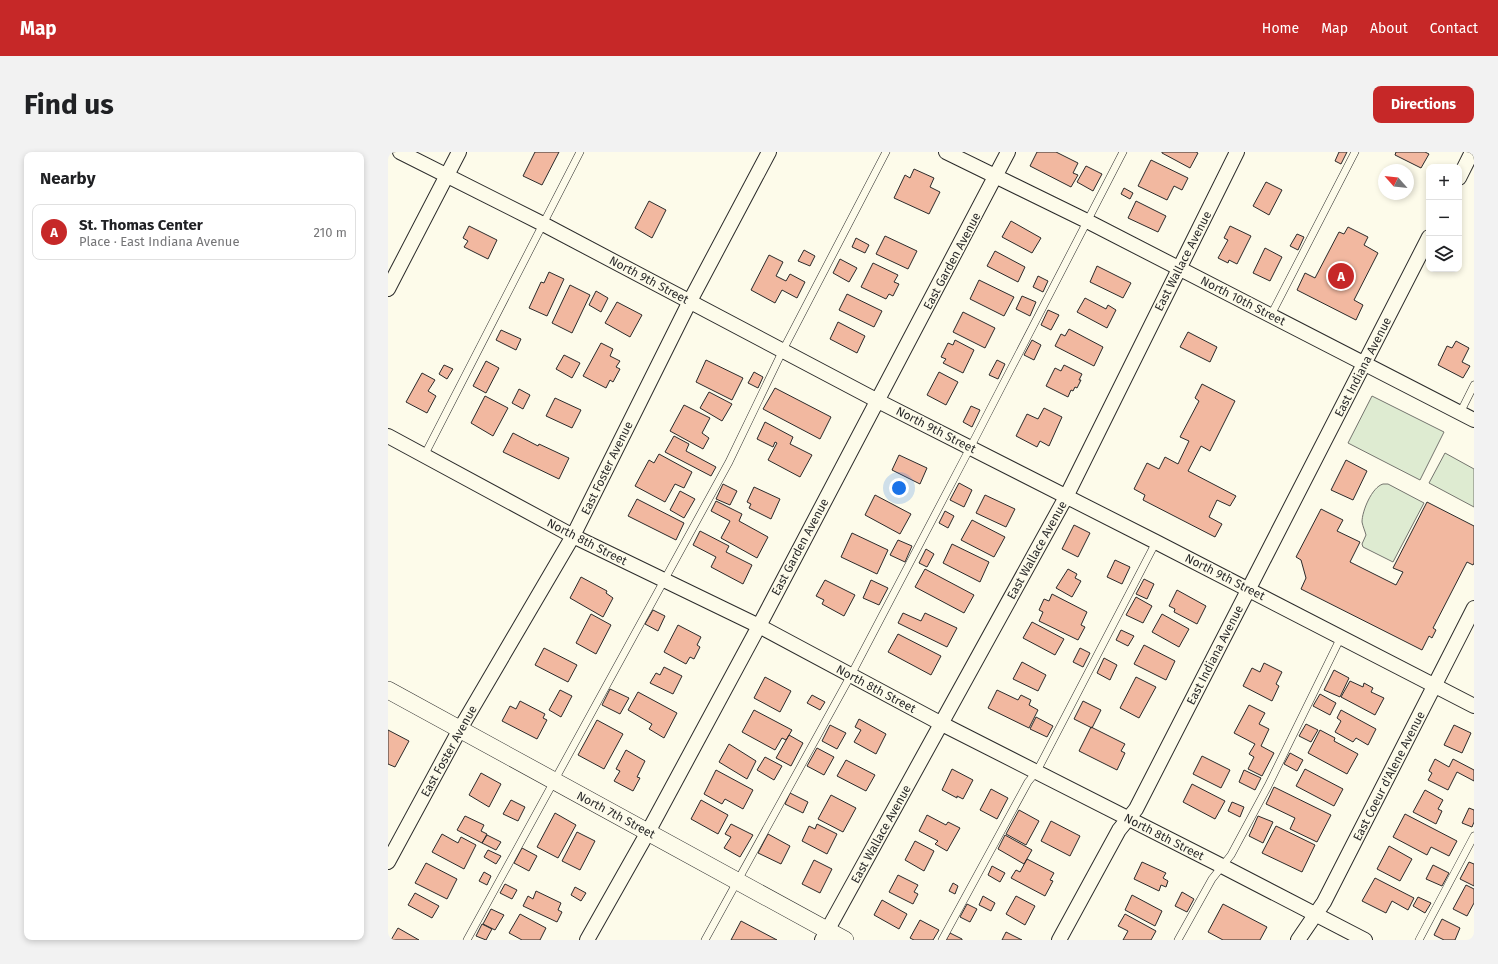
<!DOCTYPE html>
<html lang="en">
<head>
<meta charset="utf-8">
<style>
  body { margin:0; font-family:"Fira Sans",sans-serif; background:#f2f2f2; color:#202124 }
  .controls { position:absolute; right:12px; top:12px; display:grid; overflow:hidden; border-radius:8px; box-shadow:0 2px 6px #0003 }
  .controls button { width:36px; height:36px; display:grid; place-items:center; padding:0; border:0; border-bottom:1px solid #e0e0e0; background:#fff; color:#202124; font:20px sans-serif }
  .compass { position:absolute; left:990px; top:12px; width:36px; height:36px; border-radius:50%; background:#fff; box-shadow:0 2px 6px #0003; rotate:297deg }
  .you { position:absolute; left:511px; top:336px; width:14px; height:14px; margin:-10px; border:3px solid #fff; border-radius:50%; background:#1a73e8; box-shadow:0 0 0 6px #1a73e833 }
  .badge { display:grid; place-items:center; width:26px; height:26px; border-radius:50%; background:#c62828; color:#fff; font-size:13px; font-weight:700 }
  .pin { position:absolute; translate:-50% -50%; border:2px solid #fff; box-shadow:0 1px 4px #0006 }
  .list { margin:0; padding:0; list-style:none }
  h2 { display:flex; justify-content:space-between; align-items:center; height:52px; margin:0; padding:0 16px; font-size:17px }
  h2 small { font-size:13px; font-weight:400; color:#757577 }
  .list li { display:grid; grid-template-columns:26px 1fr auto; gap:12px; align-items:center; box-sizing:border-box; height:56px; margin:0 8px 8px; padding:0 8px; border:1px solid #e0e0e0; border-radius:8px }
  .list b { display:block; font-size:15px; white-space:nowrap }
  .list p { margin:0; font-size:13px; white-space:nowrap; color:#757577 }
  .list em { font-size:13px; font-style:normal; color:#757577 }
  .icon { flex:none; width:22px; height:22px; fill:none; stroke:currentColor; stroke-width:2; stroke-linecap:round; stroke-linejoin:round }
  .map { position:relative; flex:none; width:1086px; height:788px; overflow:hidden; border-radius:8px }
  header { display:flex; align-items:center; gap:24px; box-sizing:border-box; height:56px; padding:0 20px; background:#c62828; color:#fff }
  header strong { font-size:19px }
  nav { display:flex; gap:22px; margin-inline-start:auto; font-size:14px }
  .intro { display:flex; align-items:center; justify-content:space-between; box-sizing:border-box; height:96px; padding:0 24px }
  h1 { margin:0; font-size:28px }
  .button { padding:10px 18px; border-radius:8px; background:#c62828; color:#fff; font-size:14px; font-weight:700 }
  main { display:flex; gap:24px; padding:0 24px }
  aside { flex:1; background:#fff; border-radius:8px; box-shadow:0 2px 6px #0003 }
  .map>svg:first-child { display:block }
  .green { fill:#deebd1; stroke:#74746e }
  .building { fill:#f2b8a0; stroke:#2b2b2b }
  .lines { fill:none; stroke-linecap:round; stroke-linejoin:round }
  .service-casing { stroke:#2b2b2b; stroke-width:8 }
  .minor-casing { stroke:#2b2b2b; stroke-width:16 }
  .tertiary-casing { stroke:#2b2b2b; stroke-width:18 }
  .service { stroke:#fdfbea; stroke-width:7 }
  .minor { stroke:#fdfbea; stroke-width:14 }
  .tertiary { stroke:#fdfbea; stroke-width:17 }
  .labels { text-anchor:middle; stroke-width:3; stroke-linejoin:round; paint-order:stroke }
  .street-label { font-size:12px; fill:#2b2b2b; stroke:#fdfbea }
</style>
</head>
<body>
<header>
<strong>Map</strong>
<nav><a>Home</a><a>Map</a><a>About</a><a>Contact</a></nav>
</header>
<div class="intro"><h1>Find us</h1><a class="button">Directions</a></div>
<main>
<aside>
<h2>Nearby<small></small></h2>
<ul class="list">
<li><span class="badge">A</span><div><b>St. Thomas Center</b><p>Place · East Indiana Avenue</p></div><em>210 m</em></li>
</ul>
</aside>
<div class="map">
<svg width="1086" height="788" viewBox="0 0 1086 788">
  <rect width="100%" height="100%" fill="#fdfbea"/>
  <!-- green -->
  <path class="green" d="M984,244L1056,280L1032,328L960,291Z
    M1057,301L1086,317V355L1041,331Z
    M995,332H1000L1036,351L1005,410L975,395L974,392L978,383C977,379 975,375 974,370C974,359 984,335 995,332Z"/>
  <!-- building -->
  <path class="building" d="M147,0H171L154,33L135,24Z
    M649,0H668L690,11L685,21L690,23L683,35L642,14Z
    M774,0H808L810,1L802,16L774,1Z
    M951,0H959L953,12L947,9Z
    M1008,0H1037L1041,2L1033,16L1007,3Z
    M763,8L800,26L794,38L786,34L779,48L750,34Z
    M698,14L714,22L705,39L689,30Z
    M526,17L546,26L542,35L552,40L541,62L506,46L517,23L522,26Z
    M878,30L894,38L881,63L865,54Z
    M736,36L745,41L742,47L733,42Z
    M261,49L278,58L264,86L247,76Z
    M748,49L778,64L770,80L740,66Z
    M623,69L653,86L644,101L614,85Z
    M81,74L109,88L100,107L76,95L80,89L75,86Z
    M842,74L863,84L849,112L841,108L840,111L830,106L840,88L836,86Z
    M960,75L980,85L976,93L990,101L966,148L975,153L968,168L909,138L917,121L927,126L951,80L956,82Z
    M909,82L916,85L910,98L902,94Z
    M497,84L529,99L520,117L488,102Z
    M468,86L481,93L477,101L464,95Z
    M877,96L894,105L882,129L865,121Z
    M416,98L427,104L422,114L410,109Z
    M607,99L637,115L630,130L599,114Z
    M381,103L395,110L388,124L398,129L402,122L417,130L409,146L394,138L387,151L363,138Z
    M452,107L469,116L461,130L445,121Z
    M485,111L510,123L506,130L511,132L505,144L501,142L498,147L473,135Z
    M709,114L743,131L735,146L702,130Z
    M161,120L176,127L159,164L141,156L153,130L156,131Z
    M650,124L660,129L655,140L645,135Z
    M591,128L626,145L616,164L582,147Z
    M182,133L202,143L184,181L164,171Z
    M208,139L220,146L213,160L201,153Z
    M459,142L494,159L486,175L451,158Z
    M634,144L648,150L642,164L628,157Z
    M697,146L718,157L720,153L728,158L719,176L689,160Z
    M229,150L254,163L242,185L217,171Z
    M660,158L671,163L663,178L653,173Z
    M575,160L607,176L597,196L565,180Z
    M450,170L477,184L469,201L442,187Z
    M681,177L715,195L706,214L667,194L673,182L677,184Z
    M113,178L133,187L128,198L108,188Z
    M800,180L829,195L822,210L792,195Z
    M567,188L586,198L575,221L555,211L558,207L553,205L560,191L565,193Z
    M644,188L653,193L646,208L636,203Z
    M1068,189L1081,196L1074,210L1082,214L1075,226L1050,213L1059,194L1064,196Z
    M213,191L225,197L222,204L232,209L228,215L232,217L225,230L222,228L218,236L195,224Z
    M176,203L192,211L184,226L168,217Z
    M318,208L355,226L344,248L308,230Z
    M609,208L617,212L610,227L601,223Z
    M98,209L111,216L98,241L85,234Z
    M56,213L65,217L59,227L51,222Z
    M676,213L694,222L691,228H693L689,236L687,235L685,239L683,238L680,245L658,234L667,216L673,219Z
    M366,220L375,225L370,236L360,231Z
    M551,220L570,230L558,253L539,243Z
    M34,221L47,228L40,239L48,244L39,261L18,250Z
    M814,232L847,249L822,299L813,294L800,319L848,344L842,354L829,348L821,365L834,372L827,385L755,348L757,343L746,337L759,311L771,317L777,305L790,312L801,289L792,285L811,249L807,246Z
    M387,236L443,265L432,287L375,257Z
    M131,237L142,243L135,257L124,251Z
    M321,240L344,252L334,269L312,256Z
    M97,244L120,256L105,284L83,271Z
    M167,246L193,258L184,276L158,264Z
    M296,253L322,266L314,281L321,286L315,297L282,279Z
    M583,254L592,258L584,275L575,270Z
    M656,256L674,265L661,294L652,289L649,295L628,284L639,262L650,267Z
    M377,270L405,285L402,292L424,303L412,325L380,308L389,291L387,290L385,295L369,287Z
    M125,281L150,294L151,292L181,306L171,327L115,300Z
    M286,284L301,292L298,299L328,315L323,324L277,300Z
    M271,302L304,320L296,336L287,332L277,350L247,334L261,308L266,311Z
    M511,303L539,316L532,332L504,318Z
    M958,308L979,319L965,348L943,338Z
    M571,331L584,338L576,355L562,348Z
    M335,332L349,339L342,353L328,347Z
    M366,335L392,347L383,367L361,356L363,352L359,350Z
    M292,339L307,347L296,366L282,358Z
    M487,343L523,362L512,382L477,363Z
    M597,343L627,357L618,375L588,361Z
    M249,347L296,371L288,388L240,364Z
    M328,349L354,362L351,369L380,385L369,406L333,386L342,369L323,359Z
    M1039,350L1086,374V411L1085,413L1079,410L1045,476L1048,478L1044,486L1041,484L1034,498L913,437L918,426L913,408L908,405L933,357L955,368L949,379L972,390L962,410L1008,433L1015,420L1005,416Z
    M557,359L566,364L560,376L551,371Z
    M584,368L617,385L606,405L573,388Z
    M686,373L702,381L690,405L674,397Z
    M312,379L341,394L338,400L364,413L355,432L323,415L328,405L305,393Z
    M464,381L500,398L489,422L453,405Z
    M510,388L524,394L517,410L502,403Z
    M564,392L601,410L592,430L555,411Z
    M538,397L546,402L539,415L531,411Z
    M727,408L742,415L734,432L719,425Z
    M537,417L586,443L576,461L527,435Z
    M680,417L689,422L687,426L693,429L684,445L668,436Z
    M193,425L219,439L218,441L225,446L215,465L182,446Z
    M756,427L766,432L759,447L748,442Z
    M437,428L467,443L456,464L434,452L436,448L428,444Z
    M483,428L500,436L491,453L475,446Z
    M789,438L818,454L809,472L786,460L787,457L781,454Z
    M664,442L699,460L693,473L697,475L690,488L651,469L655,460L651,458L656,447L661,449Z
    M748,445L764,454L755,471L738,463Z
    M265,458L277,464L270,479L257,472Z
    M515,461L533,469L537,461L569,476L559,495L510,471Z
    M203,462L223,473L208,502L188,491Z
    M774,462L801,477L791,495L764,480Z
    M644,470L676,487L667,503L635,486Z
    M290,473L313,485L309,493L312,495L306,507L302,505L298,512L276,500Z
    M733,478L746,484L740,494L728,488Z
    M510,482L553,504L543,523L500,500Z
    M756,493L787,509L778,528L746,512Z
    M156,496L189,513L180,530L147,513Z
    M692,496L702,501L695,515L685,510Z
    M716,506L729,513L722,528L709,521Z
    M634,510L658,523L650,539L625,527Z
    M876,511L894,520L888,532L891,534L884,549L855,534L864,516L872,520Z
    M276,515L294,524L285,542L262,531L268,521L272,523Z
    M946,518L961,526L952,545L936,538Z
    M377,525L403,539L392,560L366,546Z
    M748,525L768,535L751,566L732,556Z
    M962,529L975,535L976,531L985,536L983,540L996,546L987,563L953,545Z
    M222,537L241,546L232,562L214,553Z
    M172,538L184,544L173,565L161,558Z
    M609,538L630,548L633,543L643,548L641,553L650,558L641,576L600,556Z
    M250,540L289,561L276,586L261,577L264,572L240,558Z
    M932,542L948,551L942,563L925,554Z
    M424,543L437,550L432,558L419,551Z
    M132,549L157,562L155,566L159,568L149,587L114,569L122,554L128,557Z
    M695,549L713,558L704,576L686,567Z
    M861,553L877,561L871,572L881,577L873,594L886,601L874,624L860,617L866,605L861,602L867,592L846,581Z
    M366,558L404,578L398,588L394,586L387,598L354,580Z
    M953,558L988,577L980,593L968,586L965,590L947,580L953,569L949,566Z
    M648,565L665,574L659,585L642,577Z
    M471,567L498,582L488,602L466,590L473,578L467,575Z
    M209,568L235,582L216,617L190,603Z
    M918,572L930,578L923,590L911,584Z
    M442,573L458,581L449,597L434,589Z
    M1066,573L1083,581L1074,601L1056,593Z
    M703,575L737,592L733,599L737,601L729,618L691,599Z
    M0,578L21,589L7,615L0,612Z
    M932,578L947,586L946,589L970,602L959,622L920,601Z
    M401,583L415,591L403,614L388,606Z
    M341,592L368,609L359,627L331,610Z
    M429,596L446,605L436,623L419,614Z
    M238,598L257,609L249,625L252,626L245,639L226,629L232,619L228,617Z
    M902,601L915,608L909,619L896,612Z
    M814,604L842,618L833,636L805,622Z
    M377,605L394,614L386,628L369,618Z
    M1047,607L1061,615L1065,607L1086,618V629L1069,620L1060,638L1040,628L1044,621L1041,619Z
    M458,608L487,623L478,639L449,624Z
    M564,617L585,628L575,647L569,644V646L554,638Z
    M917,617L955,637L946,654L908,634Z
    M328,618L365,638L355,657L337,647L334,652L316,642Z
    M856,618L873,626L867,638L851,630Z
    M93,621L113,632L101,655L81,643Z
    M804,632L837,649L827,667L795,650Z
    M886,635L943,663L929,690L902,677L907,666L878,652Z
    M603,637L620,646L609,667L592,658Z
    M1037,638L1055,648L1050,657L1054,659L1048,672L1025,660Z
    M402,641L420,650L415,661L397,652Z
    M443,643L468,656L455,680L430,667Z
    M123,648L137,655L130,669L115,662Z
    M313,648L340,663L330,682L303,667Z
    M844,650L856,655L852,665L840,659Z
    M1081,656L1086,658V670L1084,675L1074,671Z
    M631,658L651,669L638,693L618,682Z
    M167,661L188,673L170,706L149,695Z
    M1017,662L1069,689L1061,704L1043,695L1039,703L1005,685Z
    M539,663L558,673L560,670L572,676L559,699L547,692L550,689L531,679Z
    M77,664L96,673L93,679L99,682L94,691L69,678Z
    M870,664L885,670L875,691L861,684Z
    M663,669L692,684L682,704L653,689Z
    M343,672L365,683L352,705L336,696L343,685L337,682Z
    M429,672L449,682L439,702L414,689L421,674L427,677Z
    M888,674L927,693L914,720L874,701Z
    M189,680L207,689L192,718L174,709Z
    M54,682L70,691L73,685L88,693L76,717L44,700Z
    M380,682L402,694L393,712L370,701Z
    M99,683L113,690L108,698L94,691Z
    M617,683L644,698L636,712L610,697Z
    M527,689L546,699L536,719L517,708Z
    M1001,694L1024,707L1012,729L989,717Z
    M134,696L149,704L141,719L126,711Z
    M100,698L113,704L108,712L96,705Z
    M639,707L666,721L662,728L665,729L657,744L623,726L628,718L632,720Z
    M426,708L444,717L432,741L414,732Z
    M754,710L778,721L775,726L780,729L778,735L773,733L771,739L746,727Z
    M1081,710L1086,712V734L1072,727Z
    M38,711L69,727L59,747L27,731Z
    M1045,713L1061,721L1054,734L1038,727Z
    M604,714L617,721L612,730L600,723Z
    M96,720L103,724L99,733L91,729Z
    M510,723L530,733L526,740L530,742L525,752L501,740Z
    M987,726L1026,746L1020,758L1004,749L998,761L974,749Z
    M565,731L570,734L567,742L561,739Z
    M117,732L129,738L124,747L112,741Z
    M1078,733L1086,737V751L1079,764L1065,757Z
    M187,735L198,741L193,749L183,743Z
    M148,739L173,751L170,758L174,760L169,770L135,754L140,744L145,747Z
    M794,740L806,747L799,760L787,754Z
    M27,741L51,754L44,766L20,753Z
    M744,743L774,759L767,774L737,758Z
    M595,744L607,751L603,759L591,753Z
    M628,744L647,754L637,773L618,762Z
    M1030,745L1043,751L1037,761L1025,754Z
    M494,748L519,762L511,777L486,763Z
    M579,752L589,757L582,770L572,765Z
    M835,752L879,775L872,788H835L820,780Z
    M103,757L116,763L107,778L95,772Z
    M132,762L158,776L152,788H134L121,781Z
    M737,762L768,779L763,788H735L740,779L730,774Z
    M1054,767L1072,776L1067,788H1056L1046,783Z
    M532,768L551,778L545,788H526L522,786Z
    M353,769L389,788H343Z
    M94,772L104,777L98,788L88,784Z
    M10,776L31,788H3Z
    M618,780L634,788H614Z
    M562,781L574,787V788H558Z"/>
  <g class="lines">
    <!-- service casing -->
    <g class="service-casing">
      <path id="service" d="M883,163L967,0
        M1072,261L1086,233
        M36,304L192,0
        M79,788L341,310L395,198L498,0
        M317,788L463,523L582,296L735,0
        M554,788L640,630L649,619L768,390
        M790,788L824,727L843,703L880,634L953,485
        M1031,788L1086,684"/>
    </g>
    <!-- minor casing -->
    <g class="minor-casing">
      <path id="minor" d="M12,0L155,72L490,249L768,390L1086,554
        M558,0L699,69L1086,268
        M1071,26L1084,0
        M0,137L71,0
        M0,284L185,384L371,474L554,572L834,714L977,788
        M0,710L72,577L185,384L302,149L381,0
        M199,788L260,680L371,474L620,0
        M434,788L678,345L849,0
        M671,788L731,678L748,657L1041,85
        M910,788L936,750L1086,456"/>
    </g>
    <!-- tertiary casing -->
    <g class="tertiary-casing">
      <path id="tertiary" d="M0,538L457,788"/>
    </g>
    <!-- service -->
    <use href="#service" class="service"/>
    <!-- minor -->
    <use href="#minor" class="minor"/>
    <!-- tertiary -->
    <use href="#tertiary" class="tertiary"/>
  </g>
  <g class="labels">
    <!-- street labels -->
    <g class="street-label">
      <text transform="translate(564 109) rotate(-62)" y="4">East Garden Avenue</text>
      <text transform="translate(795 109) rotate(-63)" y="4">East Wallace Avenue</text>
      <text transform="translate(261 128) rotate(28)" y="4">North 9th Street</text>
      <text transform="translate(855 149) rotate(27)" y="4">North 10th Street</text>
      <text transform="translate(975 215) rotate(-63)" y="4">East Indiana Avenue</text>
      <text transform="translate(548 278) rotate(27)" y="4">North 9th Street</text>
      <text transform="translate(219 316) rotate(-64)" y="4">East Foster Avenue</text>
      <text transform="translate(199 390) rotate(27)" y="4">North 8th Street</text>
      <text transform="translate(412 395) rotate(-62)" y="4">East Garden Avenue</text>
      <text transform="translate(649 398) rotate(-61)" y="4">East Wallace Avenue</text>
      <text transform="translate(837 425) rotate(27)" y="4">North 9th Street</text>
      <text transform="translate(827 503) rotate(-63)" y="4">East Indiana Avenue</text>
      <text transform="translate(488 537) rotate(28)" y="4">North 8th Street</text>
      <text transform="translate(61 599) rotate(-61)" y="4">East Foster Avenue</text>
      <text transform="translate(1001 624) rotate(-63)" y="4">East Coeur d'Alene Avenue</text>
      <text transform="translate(228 663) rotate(28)" y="4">North 7th Street</text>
      <text transform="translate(493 682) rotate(-61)" y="4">East Wallace Avenue</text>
      <text transform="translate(776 685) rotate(27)" y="4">North 8th Street</text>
    </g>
  </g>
</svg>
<div class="controls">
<button>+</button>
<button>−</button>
<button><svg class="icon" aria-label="layers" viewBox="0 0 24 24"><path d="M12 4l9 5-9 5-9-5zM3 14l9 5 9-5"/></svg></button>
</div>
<svg class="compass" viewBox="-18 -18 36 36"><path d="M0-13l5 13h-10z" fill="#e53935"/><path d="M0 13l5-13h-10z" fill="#757577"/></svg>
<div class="you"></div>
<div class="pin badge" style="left:953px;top:124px">A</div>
</div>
</main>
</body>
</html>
